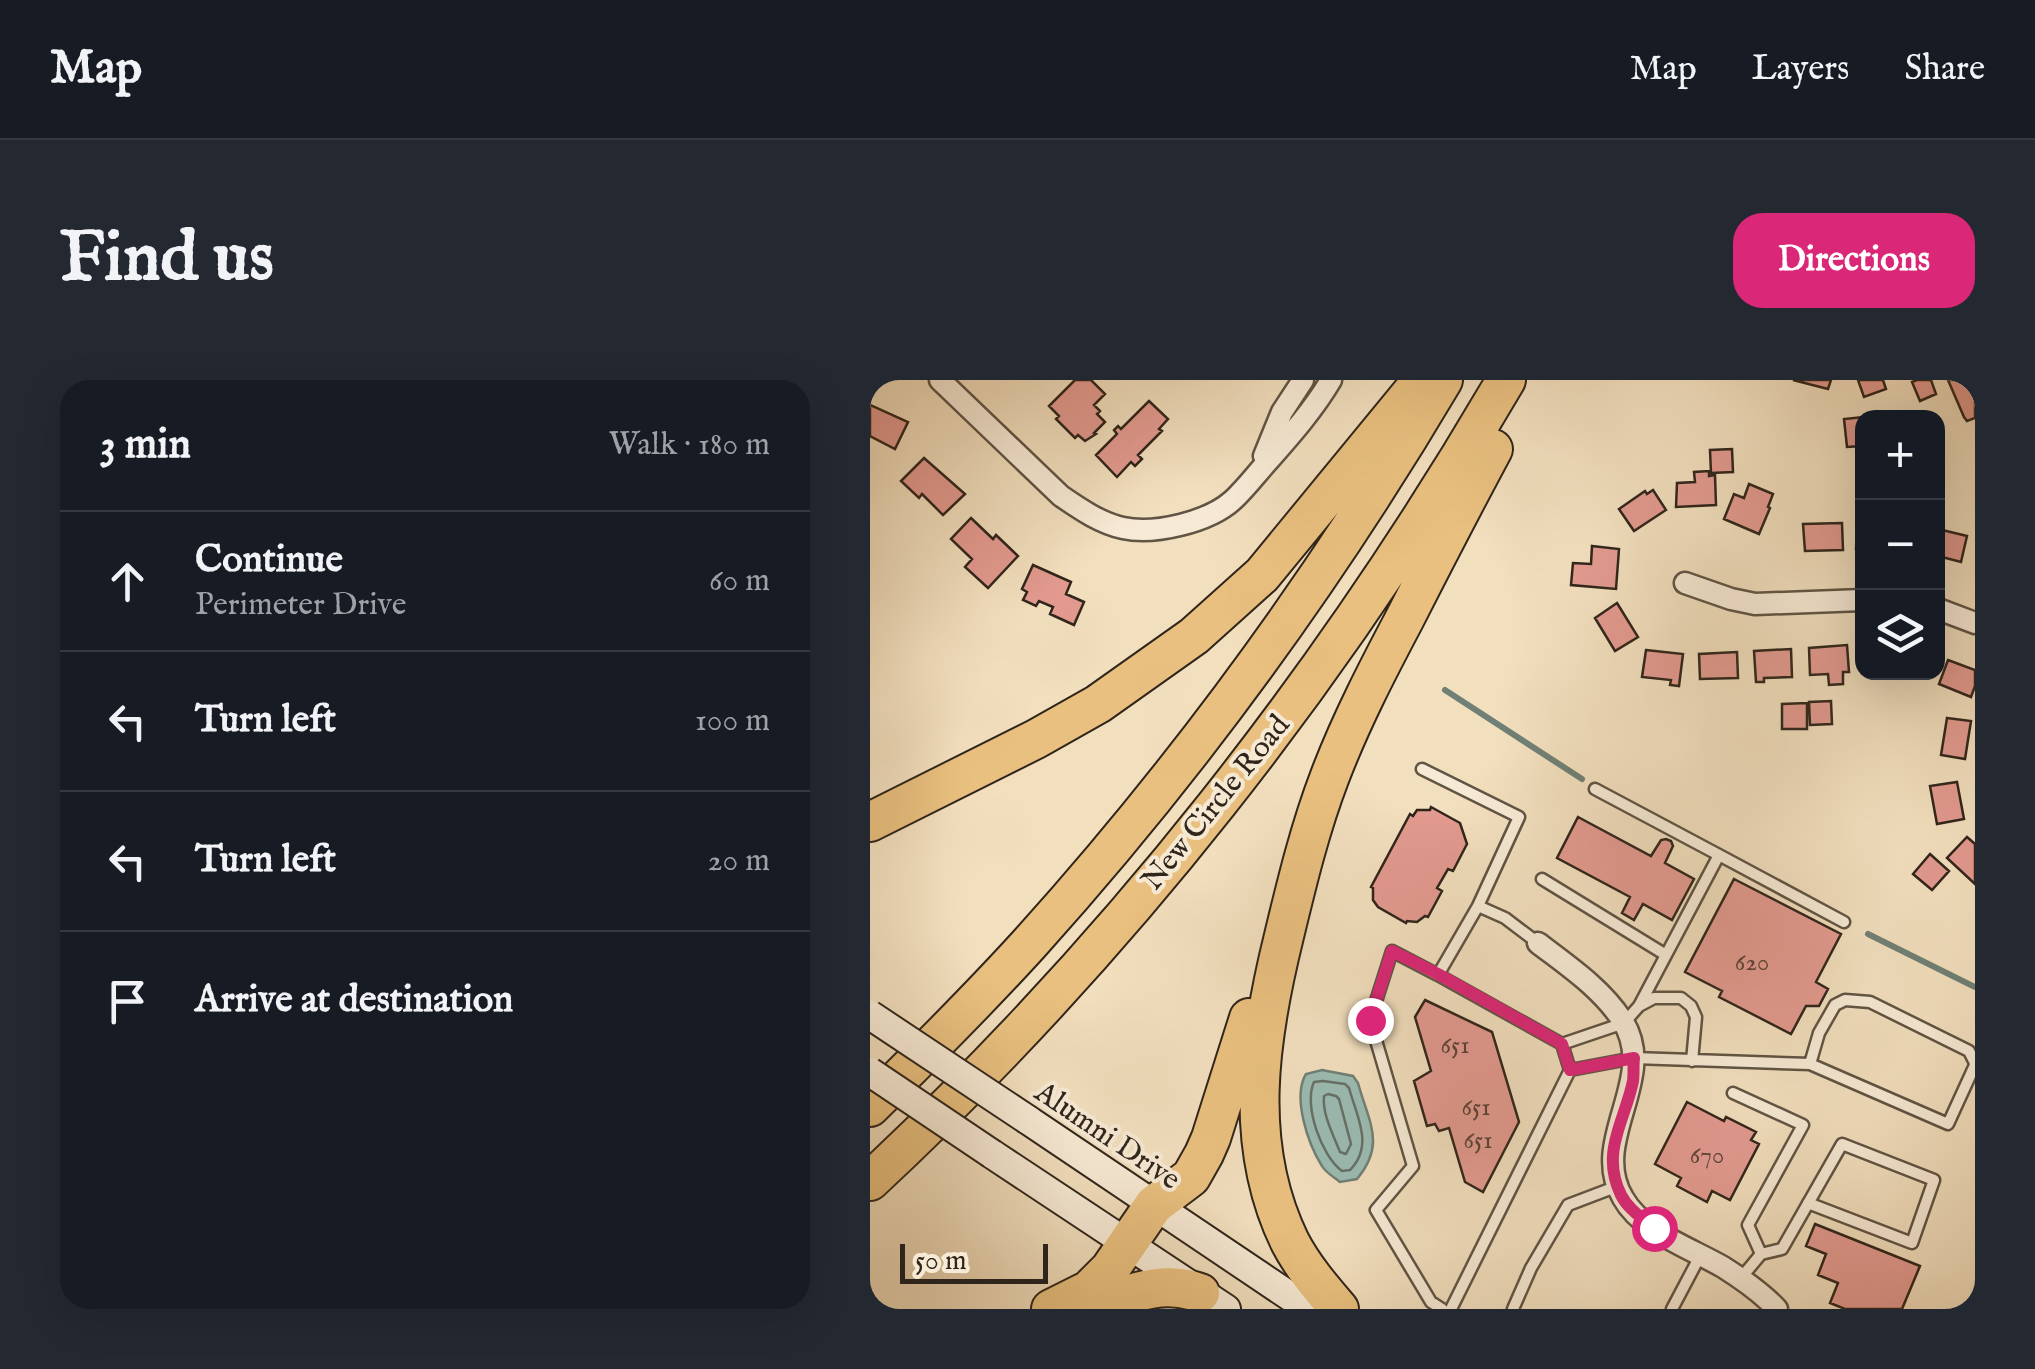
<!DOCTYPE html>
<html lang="en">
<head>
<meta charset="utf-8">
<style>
  body { margin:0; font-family:"IM FELL English",serif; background:#242831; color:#f1f3f6 }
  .controls { position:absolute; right:30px; top:30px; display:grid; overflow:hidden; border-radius:20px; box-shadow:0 10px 40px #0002 }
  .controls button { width:90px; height:90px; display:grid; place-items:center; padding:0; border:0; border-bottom:2px solid #363941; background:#171b24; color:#f1f3f6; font:50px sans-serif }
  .scale { position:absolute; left:30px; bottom:25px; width:148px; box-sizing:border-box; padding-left:10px; border:5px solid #2f251b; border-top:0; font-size:28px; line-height:35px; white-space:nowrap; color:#2f251b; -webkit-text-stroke:8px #f7ead5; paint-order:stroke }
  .stop { position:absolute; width:30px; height:30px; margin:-22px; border:8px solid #db2777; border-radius:50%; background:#fff }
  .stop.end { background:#db2777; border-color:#fff; box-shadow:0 2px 10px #0008 }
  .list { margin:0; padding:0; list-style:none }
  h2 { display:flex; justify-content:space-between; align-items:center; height:130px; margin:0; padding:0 40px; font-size:42px }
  h2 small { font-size:32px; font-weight:400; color:#9ea1a6 }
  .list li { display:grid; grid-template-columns:65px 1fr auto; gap:30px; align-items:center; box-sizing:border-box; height:140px; padding:0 40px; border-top:2px solid #363941 }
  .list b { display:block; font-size:38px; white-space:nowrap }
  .list p { margin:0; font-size:32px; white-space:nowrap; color:#9ea1a6 }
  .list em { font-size:32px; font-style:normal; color:#9ea1a6 }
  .icon { flex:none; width:55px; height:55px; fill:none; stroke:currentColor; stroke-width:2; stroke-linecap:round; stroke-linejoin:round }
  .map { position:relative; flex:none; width:1105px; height:929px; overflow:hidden; border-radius:30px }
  header { display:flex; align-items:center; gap:60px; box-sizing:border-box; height:140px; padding:0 50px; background:#171b24; border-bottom:2px solid #363941 }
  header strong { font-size:48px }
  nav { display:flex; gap:55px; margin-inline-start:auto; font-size:35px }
  .intro { display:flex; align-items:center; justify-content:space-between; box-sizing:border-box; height:240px; padding:0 60px }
  h1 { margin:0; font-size:70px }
  .button { padding:25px 45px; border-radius:30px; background:#db2777; color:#fff; font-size:35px; font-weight:700 }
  main { display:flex; gap:60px; padding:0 60px }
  aside { flex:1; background:#171b24; border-radius:30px; box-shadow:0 10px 40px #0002 }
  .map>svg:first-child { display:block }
  .water { fill:#9bbcb3; stroke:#708076; stroke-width:2.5 }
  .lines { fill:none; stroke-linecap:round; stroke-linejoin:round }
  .shore { stroke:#657067; stroke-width:2.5 }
  .stream { stroke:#708076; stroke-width:6 }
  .building { fill:#e39a90; stroke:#2f251b; stroke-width:2.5 }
  .lane-casing { stroke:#605444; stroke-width:15 }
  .street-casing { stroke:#605444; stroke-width:25 }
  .secondary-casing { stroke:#2f251b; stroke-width:32 }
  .highway-casing { stroke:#2f251b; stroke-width:42 }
  .lane { stroke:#f7ead5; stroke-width:10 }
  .street { stroke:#f7ead5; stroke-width:20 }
  .secondary { stroke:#f7ead5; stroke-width:28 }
  .highway { stroke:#e9c07f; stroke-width:38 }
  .secondary-bridge-casing { stroke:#2f251b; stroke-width:32; stroke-linecap:butt }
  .secondary-bridge { stroke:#f7ead5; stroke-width:28 }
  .route { stroke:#db2777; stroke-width:12 }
  .labels { text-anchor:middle; stroke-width:8; stroke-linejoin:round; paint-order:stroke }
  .number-label { font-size:25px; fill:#5c4238 }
  .street-label { font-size:30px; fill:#2f251b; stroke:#f7ead5 }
</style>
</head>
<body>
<header>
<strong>Map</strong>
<nav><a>Map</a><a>Layers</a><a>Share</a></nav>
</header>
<div class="intro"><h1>Find us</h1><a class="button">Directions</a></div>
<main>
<aside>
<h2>3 min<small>Walk · 180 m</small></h2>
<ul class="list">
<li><svg class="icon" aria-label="ahead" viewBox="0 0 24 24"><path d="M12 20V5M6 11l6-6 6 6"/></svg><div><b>Continue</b><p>Perimeter Drive</p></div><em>60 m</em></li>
<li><svg class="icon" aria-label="left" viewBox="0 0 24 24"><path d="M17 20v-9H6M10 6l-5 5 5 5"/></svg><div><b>Turn left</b></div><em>100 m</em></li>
<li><svg class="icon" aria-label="left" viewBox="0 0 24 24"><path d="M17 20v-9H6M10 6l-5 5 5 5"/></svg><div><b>Turn left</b></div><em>20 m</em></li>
<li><svg class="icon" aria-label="arrive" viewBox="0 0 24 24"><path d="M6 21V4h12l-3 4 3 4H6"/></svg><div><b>Arrive at destination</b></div></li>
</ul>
</aside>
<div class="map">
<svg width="1105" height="929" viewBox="0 0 1105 929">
  <rect width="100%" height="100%" fill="#f2dfbe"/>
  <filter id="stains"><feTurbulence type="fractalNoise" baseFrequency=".002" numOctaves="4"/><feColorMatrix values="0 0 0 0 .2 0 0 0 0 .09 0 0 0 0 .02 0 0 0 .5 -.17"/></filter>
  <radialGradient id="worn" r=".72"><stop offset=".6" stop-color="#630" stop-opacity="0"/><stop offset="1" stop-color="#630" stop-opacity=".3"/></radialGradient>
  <!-- water -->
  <path class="water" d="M452,690L483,696L488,703C499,743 516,764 487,799L470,802C464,797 456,793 452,786C438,764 422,717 436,694Z"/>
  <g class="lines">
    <!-- shore -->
    <path class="shore" d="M453,701L475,704L479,708C487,737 504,766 480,790L472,791C452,777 433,725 444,702Z
      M458,714L466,716L469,719L481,764L476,774L470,772C463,754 452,734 454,716Z"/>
    <!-- stream -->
    <path class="stream" d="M575,310L712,399
      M998,554L1105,607"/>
  </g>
  <!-- building -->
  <path class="building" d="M205,0H221L235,14L224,25L230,31L227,34L235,42L224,53L226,54L215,61L208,55L205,58L186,39L189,36L179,26Z
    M923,0H961L958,9Z
    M988,0H1013L1016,9L994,17Z
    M1047,0H1061L1066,14L1050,21L1042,2Z
    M1078,0H1105V38L1097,41L1094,37Z
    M279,21L298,39L289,49L292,51L268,75L272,79L265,86L261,82L247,97L226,75L247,54L244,50L248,46L251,49Z
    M0,25L38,42L25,69L0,56Z
    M1004,36V38H992V66L977,67L974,39Z
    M862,69L863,92L841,93L840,70Z
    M54,78L95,114L73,135L52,114L49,118L31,101Z
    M839,91V96L845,95L846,125L806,127L807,103L825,102L824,92Z
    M879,104L903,114L898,127L900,128L889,154L854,139L864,114L874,118Z
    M783,110L796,130L764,151L749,129L775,111L777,114Z
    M101,138L123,159L126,155L148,176L118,208L95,187L102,179L81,159Z
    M972,143L973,170L935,171L933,144Z
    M987,143H992V170L986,169Z
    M1068,149L1097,156L1091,182L1068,176Z
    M722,166L749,169L746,209L701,205L703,183L721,184Z
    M163,185L201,202L196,214L214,222L204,245L180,234L183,227L169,221L166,226L153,220L157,212L152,209Z
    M747,223L768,257L745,271L725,238Z
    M977,265L979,292H973V304L959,305L958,294L940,295L939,268Z
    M921,269L922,297L894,298V302H886L884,271Z
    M776,270L813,274L809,306L800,305L801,300L772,297Z
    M867,272L868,298L830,299L829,274Z
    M1078,280L1105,290V306L1101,317L1069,304Z
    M961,321L962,344L940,345L939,322Z
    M937,323V349H912V324Z
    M1077,338L1101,341L1095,379L1071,375Z
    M1087,402L1094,439L1067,444L1060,406Z
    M561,427L590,443L597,464L583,491L578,489L567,508L572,511L558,537L555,536L547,542L537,541L536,543L508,527L503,520V508L501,507L540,434L543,436L547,430H560Z
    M708,437L781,476L791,460L796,459L801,461L803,466L795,483L824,499L802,540L773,524L764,540L752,533L760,517L687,478Z
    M1097,457L1105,464V504L1077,478Z
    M1060,474L1079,491L1062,510L1043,494Z
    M864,499L971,554L946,602L958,609L949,626H936L921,654L849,617L852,611L815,592Z
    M555,620L622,652L649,742L613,812L595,802L579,748L569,751L565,744L557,746L544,701L561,691L545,637Z
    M817,722L854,741L856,737L886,752L881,760L889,764L860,820L842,811L837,822L807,806L811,798L785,784Z
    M945,844L1050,886L1032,929H975L960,923L968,903L948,895L956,874L936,866Z"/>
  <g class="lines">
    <!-- lane casing -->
    <g class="lane-casing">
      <path id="lane" d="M552,389L649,437L608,526
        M725,409L849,475L769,626
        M849,475L974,542
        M672,499L796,575
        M568,595L608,526L635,538L668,563
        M692,664L754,643L769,626L784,618H811L821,626L826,637L822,681
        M940,684L949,653L965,625L975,620L1000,622L1099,671L1105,683
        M700,690L764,678L940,684L1078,744L1105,685
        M863,713L933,745L878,845L891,874
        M871,898L891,874L912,869L972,764L1064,800L1042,863L938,823
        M572,929L561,922L506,830L543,786L500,640L522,571L568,595L692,664L700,690L581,929
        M643,929L661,888L698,825L748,806
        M802,929L830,876"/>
    </g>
    <!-- street casing -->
    <g class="street-casing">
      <path id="street" d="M70,0L191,116C210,129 230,143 253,148C284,155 339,142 363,120C376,108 387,93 399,80C421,55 444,29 461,0
        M394,76L412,32L433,0
        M815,203L861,219L885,224L992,220
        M1068,229L1105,243
        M668,563C698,586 731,608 752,640C790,698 718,760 753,818C772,852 820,868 853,887C872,899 891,912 907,929"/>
    </g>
    <!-- secondary casing -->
    <g class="secondary-casing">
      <path id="secondary" d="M158,740L439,929
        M122,774L356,929"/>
    </g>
    <!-- highway casing -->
    <g class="highway-casing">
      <path id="highway" d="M0,442L166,359L228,324L324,256L392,195L544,10
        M0,727C54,674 108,620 159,564C316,390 454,201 573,0
        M0,801C250,568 464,295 636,0
        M181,929L219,910L240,889L284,825L321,797L334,774L341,758L379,638
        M217,929C256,916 289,898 330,913
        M469,929C451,908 433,887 420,862C372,764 389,657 414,556C427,502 440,448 460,396C481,341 508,289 535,238C564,181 593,125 623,69"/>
    </g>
    <!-- lane -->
    <use href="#lane" class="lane"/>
    <!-- street -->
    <use href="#street" class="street"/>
    <!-- secondary -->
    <use href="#secondary" class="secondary"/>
    <!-- highway -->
    <use href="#highway" class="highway"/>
    <!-- secondary-bridge casing -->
    <g class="secondary-bridge-casing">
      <path id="secondary-bridge" d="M0,635L158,740
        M0,692L122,774"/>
    </g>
    <!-- secondary-bridge -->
    <use href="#secondary-bridge" class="secondary-bridge"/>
  </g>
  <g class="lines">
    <!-- route -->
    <path class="route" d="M500,640L522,571L568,594L692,664L700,690L764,678C763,686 764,694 763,701C755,741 730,772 751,815C758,829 772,838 784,848"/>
  </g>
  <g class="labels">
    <!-- number labels -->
    <g class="number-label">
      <text x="882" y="590">620</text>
      <text x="585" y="673">651</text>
      <text x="606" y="735">651</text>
      <text x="608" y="768">651</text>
      <text x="837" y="783">670</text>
    </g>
    <!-- street labels -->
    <g class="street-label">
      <text transform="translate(345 422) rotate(-51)" y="10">New Circle Road</text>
      <text transform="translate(238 755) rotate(34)" y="10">Alumni Drive</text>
    </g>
  </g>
  <rect width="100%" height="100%" filter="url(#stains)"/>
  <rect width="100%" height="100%" fill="url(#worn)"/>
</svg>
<div class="controls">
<button>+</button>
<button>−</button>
<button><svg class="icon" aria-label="layers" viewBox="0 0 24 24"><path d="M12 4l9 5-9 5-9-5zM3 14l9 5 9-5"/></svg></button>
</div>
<div class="scale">50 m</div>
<div class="stop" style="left:784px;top:848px"></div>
<div class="stop end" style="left:500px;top:640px"></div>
</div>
</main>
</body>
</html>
